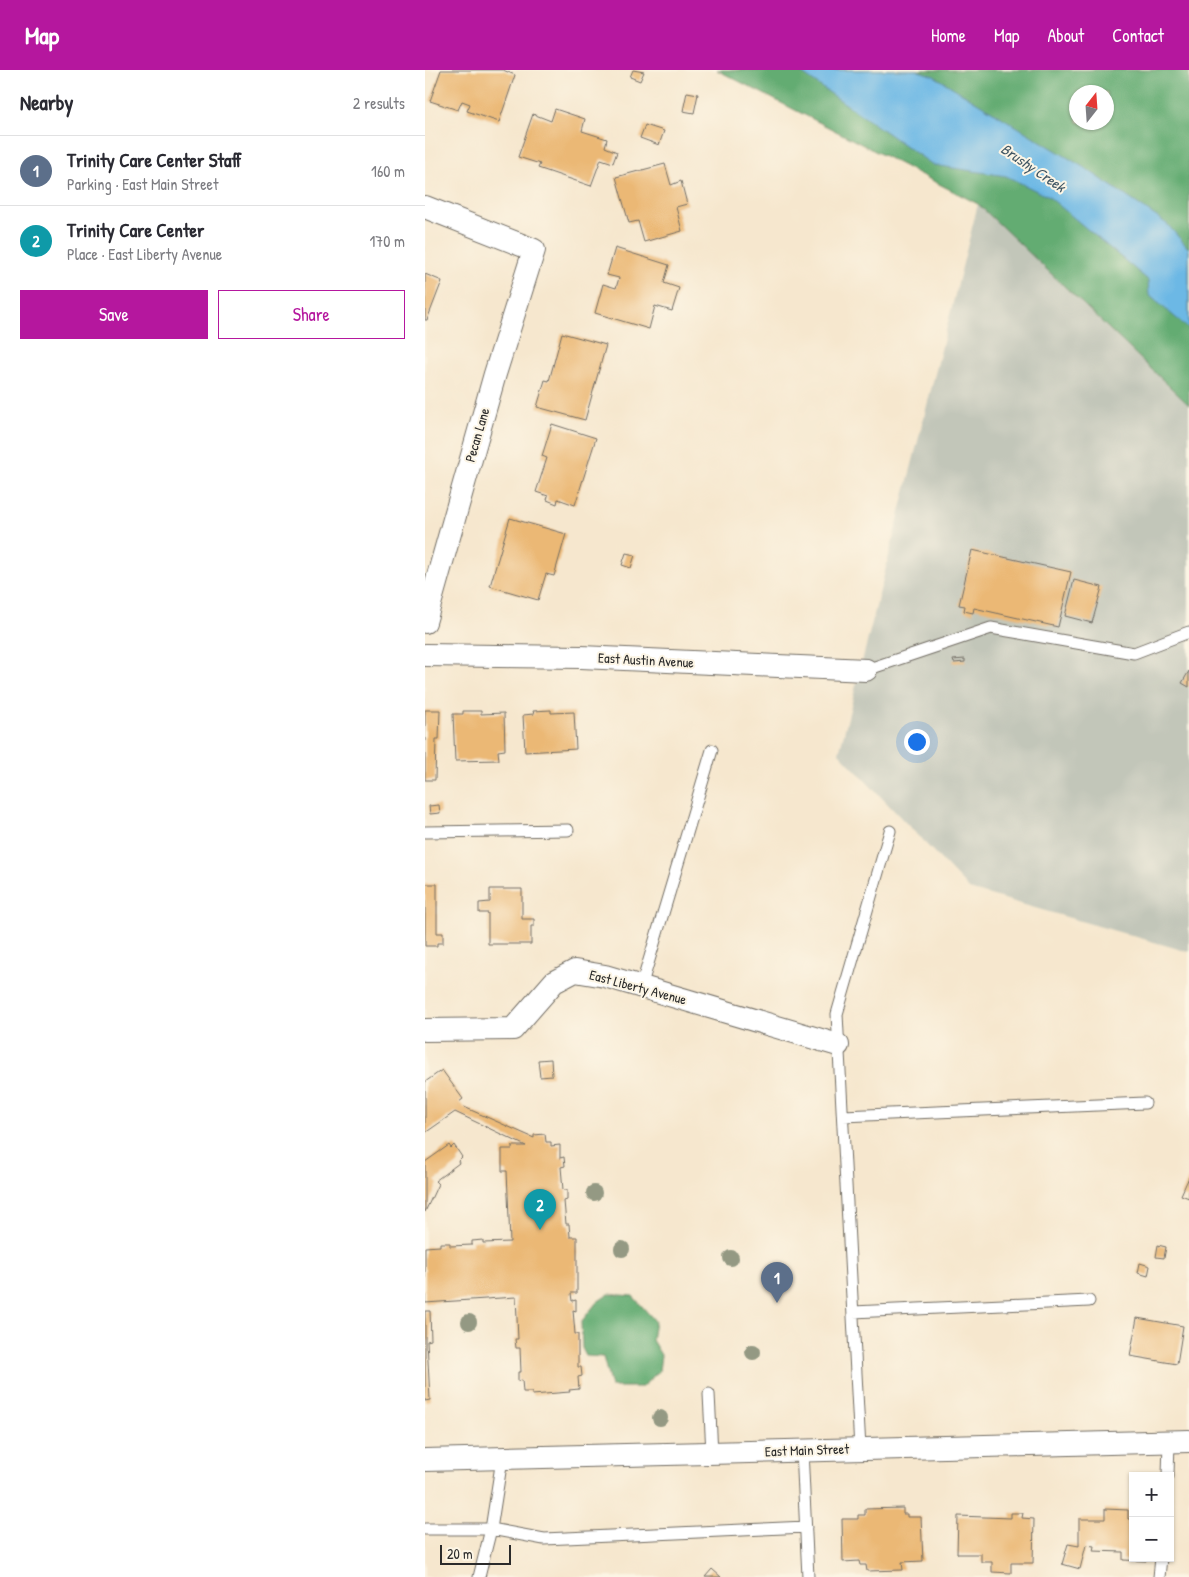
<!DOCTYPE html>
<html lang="en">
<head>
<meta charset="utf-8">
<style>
  body { margin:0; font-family:"Patrick Hand",sans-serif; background:#f7f7f7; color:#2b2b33 }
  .controls { position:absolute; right:15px; bottom:15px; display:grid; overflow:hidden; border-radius:0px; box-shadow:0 1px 4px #0004 }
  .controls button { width:45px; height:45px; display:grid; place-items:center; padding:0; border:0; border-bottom:1px solid #e1e1e2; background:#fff; color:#2b2b33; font:25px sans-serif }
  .compass { position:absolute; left:644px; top:15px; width:45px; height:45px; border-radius:50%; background:#fff; box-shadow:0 1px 4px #0004; rotate:17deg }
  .scale { position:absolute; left:15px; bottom:12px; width:71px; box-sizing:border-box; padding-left:5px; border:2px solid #2b2b2b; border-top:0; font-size:14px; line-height:18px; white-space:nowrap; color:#2b2b2b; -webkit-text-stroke:4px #fcf5e5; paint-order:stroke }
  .you { position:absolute; left:491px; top:671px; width:18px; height:18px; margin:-12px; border:4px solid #fff; border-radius:50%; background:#1a73e8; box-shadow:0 0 0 8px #1a73e833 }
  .badge { display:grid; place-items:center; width:32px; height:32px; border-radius:50%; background:#b5179e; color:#fff; font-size:16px; font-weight:700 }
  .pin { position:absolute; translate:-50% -41px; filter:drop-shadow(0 1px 2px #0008) }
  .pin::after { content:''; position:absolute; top:26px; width:18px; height:15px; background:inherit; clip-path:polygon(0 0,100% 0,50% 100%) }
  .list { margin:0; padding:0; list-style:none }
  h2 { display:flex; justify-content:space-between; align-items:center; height:65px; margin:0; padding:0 20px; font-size:21px }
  h2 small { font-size:16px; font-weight:400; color:#7c7c81 }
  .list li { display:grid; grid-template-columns:32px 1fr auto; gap:15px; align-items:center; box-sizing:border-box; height:70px; padding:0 20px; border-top:1px solid #e1e1e2 }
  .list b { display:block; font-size:19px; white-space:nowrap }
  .list p { margin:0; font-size:16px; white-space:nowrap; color:#7c7c81 }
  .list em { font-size:16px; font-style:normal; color:#7c7c81 }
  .actions { display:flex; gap:10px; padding:15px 20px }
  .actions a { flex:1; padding:11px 0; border:1px solid #b5179e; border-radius:0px; text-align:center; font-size:18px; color:#b5179e }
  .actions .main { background:#b5179e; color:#fff }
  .map { position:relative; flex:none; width:764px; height:1507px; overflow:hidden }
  header { display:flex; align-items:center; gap:30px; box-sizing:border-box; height:70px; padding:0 25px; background:#b5179e; color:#fff }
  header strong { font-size:24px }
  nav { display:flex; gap:28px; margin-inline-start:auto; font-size:18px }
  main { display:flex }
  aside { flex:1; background:#fff }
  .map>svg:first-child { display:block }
  .industrial { fill:#c2c6b9 }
  .forest { fill:#64ac72; stroke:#486c4e; fill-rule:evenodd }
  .water { fill:#6cb8e5; stroke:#4c7288 }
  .building { fill:#ebb874 }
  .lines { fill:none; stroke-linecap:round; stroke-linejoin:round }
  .lane-casing { stroke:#726d64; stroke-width:13 }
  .street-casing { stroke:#726d64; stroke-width:24 }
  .lane { stroke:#fff; stroke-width:11 }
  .street { stroke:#fff; stroke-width:22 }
  .tree { fill:#949983 }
  .labels { text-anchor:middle; stroke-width:4; stroke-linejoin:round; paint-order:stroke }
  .street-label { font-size:14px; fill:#2b2b2b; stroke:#fcf5e5 }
  .water-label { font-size:15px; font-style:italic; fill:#3e5563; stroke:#fcf5e5 }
</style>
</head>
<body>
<header>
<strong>Map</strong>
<nav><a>Home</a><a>Map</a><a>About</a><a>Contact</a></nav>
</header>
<main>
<aside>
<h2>Nearby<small>2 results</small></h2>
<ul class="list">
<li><span class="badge" style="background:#5c6f8a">1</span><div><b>Trinity Care Center Staff</b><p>Parking · East Main Street</p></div><em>160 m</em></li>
<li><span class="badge" style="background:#0f9aa8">2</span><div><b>Trinity Care Center</b><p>Place · East Liberty Avenue</p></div><em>170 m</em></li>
</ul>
<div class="actions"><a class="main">Save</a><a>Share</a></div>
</aside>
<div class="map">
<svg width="764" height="1507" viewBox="0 0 764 1507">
  <rect width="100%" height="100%" fill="#fcf5e5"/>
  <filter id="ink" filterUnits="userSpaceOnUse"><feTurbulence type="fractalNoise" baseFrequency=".02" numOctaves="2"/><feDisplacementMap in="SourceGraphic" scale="10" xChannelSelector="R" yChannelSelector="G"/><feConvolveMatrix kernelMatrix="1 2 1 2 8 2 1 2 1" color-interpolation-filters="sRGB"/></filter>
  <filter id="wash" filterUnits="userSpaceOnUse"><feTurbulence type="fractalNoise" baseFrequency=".0096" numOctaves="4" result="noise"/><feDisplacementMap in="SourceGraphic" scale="20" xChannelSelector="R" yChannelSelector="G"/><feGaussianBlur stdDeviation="1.12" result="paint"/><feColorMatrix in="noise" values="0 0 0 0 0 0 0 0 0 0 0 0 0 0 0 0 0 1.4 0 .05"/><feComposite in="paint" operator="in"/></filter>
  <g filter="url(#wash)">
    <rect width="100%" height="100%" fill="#f6e7ce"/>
    <!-- industrial -->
    <path class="industrial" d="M553,134L764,335V882L544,819L414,683Z"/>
    <!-- forest -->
    <path class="forest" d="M292,0H764V335L553,134ZM652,22H682V52H652Z
      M184,1224L208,1226L230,1251L227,1270L236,1285L234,1301L217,1317H186L178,1287L161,1286L157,1278L156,1252L172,1232Z"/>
    <!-- water -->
    <path class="water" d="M372,0H491L509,6L663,100L742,154L764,179V259L724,225L723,210L624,127L581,106L508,95Z"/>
    <g id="blocks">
      <!-- building -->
      <path class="building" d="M16,0H78L90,5L74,52L42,41L45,34L37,31L33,40L5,31Z
        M208,0L219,2L215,11L205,7Z
        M262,22L273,24L269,43L258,41Z
        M130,39L160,49L157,61L182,69L180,77L192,82L188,93L176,89L166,116L113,98L115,94L93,87L108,44L126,51Z
        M220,55L239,61L234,75L215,68Z
        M240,94L246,115L256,111L262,134L251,137L257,161L219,172L213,151L204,153L191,107Z
        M190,178L244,195L239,213L254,218L247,241L230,236L224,259L170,243L178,214L191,218L194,208L182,205Z
        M0,204L17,211L2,250H0Z
        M137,263L181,275L160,350L112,337L120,310L124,311Z
        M127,354L171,368L150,435L133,429L132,434L122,430L123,426L111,422L122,388L117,386Z
        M85,448L141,464L129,506L121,504L113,530L65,516Z
        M547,480L646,502L633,557L549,538L548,543L539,541L540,536L534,535Z
        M201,483L210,485L206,498L197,495Z
        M649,510L677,517L667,553L640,546Z
        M540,589V592L529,593L528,590Z
        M764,601V617L757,613Z
        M0,640H15L14,669H11L10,710H0Z
        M126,640V643L149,642L151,679L100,682L98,645L109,644L108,641Z
        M38,641H56V644L79,643L80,680L73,681L74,690L30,691L28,644H38Z
        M14,735L15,743L5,744L4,736Z
        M0,814H12V863H18V873H12V876H0Z
        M65,819H97V849H109V856H106V874H63V843H54V833L65,832Z
        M126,989L127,1006L115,1007L113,990Z
        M17,1000L38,1029L34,1032L39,1037L109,1068V1065L120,1064L121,1072H126V1076L135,1075V1088L139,1087L140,1096L136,1097L138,1120H142V1130L139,1131L141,1154H144L145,1167H152V1223H146L147,1231L151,1230V1241L148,1240L150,1264H153V1297H156L157,1306L153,1307L154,1319L144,1320L145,1322L107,1325V1322H98L97,1310L93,1311V1302H96L95,1278H91L90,1269H93L91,1227L0,1233V1177L15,1176V1173H25V1176L47,1175V1171L58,1170V1173L85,1172L82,1101H77V1079H87V1076H101L30,1042L0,1063V1012Z
        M24,1075L26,1078L29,1075L37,1087L33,1091L34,1093L10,1111L13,1114L0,1142V1092Z
        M764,1107V1128L756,1125Z
        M733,1175L741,1177L739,1188L731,1187Z
        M715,1193L725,1196L723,1206L713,1203Z
        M0,1241H5L6,1270L2,1271L5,1330L0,1331Z
        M712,1248L758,1256L752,1294L705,1286Z
        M478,1438V1444H482V1447H496L498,1491L477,1492L478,1500L442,1501L441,1495H435L434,1491L418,1492L417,1449H433V1445H440V1439Z
        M680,1439L703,1440V1449H708V1488H721V1491L698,1490V1482L668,1481L669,1476L661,1475L655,1499L637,1494L643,1474L654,1476V1449H680Z
        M586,1443H598L597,1448L609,1449L608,1493H586V1503L567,1502V1492H556V1484H532L533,1446L586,1448Z
        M287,1499L296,1507H280Z"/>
    </g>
  </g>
  <g filter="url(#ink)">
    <use href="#blocks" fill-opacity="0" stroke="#726d64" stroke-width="1"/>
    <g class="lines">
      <!-- lane casing -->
      <g class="lane-casing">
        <path id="lane" d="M441,600L566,558L709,583L764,562
          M0,762L143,760
          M216,917L287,680
          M418,1046L720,1033
          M428,1242L664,1231
          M284,1324L287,1383
          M435,1379L412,944L465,761
          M377,1380L383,1507
          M743,1406L744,1371
          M0,1459H66L119,1469L381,1457
          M54,1507L66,1459L77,1389
          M734,1507L736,1488"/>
      </g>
      <!-- street casing -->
      <g class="street-casing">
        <path id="street" d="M0,137L109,180L70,304L0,552
          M0,585L156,587L441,600
          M0,960L88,959L129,912L150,901L180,906L413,975
          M0,1390L764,1371"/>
      </g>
      <!-- lane -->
      <use href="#lane" class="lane"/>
      <!-- street -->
      <use href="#street" class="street"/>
    </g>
    <!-- trees -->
    <g class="tree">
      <circle cx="169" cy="1123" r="8"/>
      <circle cx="197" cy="1179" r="8"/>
      <circle cx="306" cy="1188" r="8"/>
      <circle cx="44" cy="1252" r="8"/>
      <circle cx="328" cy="1282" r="8"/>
      <circle cx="235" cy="1348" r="8"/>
    </g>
  </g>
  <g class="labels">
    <!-- street labels -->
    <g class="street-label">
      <text transform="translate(52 365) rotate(-74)" y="5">Pecan Lane</text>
      <text transform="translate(221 590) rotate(3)" y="5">East Austin Avenue</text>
      <text transform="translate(213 917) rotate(15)" y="5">East Liberty Avenue</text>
      <text transform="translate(382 1380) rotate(-2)" y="5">East Main Street</text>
    </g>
    <!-- water labels -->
    <g class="water-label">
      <text transform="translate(608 98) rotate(34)" y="5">Brushy Creek</text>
    </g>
  </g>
</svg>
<div class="controls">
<button>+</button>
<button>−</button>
</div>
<svg class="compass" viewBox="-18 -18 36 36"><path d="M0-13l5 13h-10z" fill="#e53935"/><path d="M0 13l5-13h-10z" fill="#7c7c81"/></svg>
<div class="scale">20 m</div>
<div class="you"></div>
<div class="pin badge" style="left:352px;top:1233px;background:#5c6f8a">1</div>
<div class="pin badge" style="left:115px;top:1160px;background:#0f9aa8">2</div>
</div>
</main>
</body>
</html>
